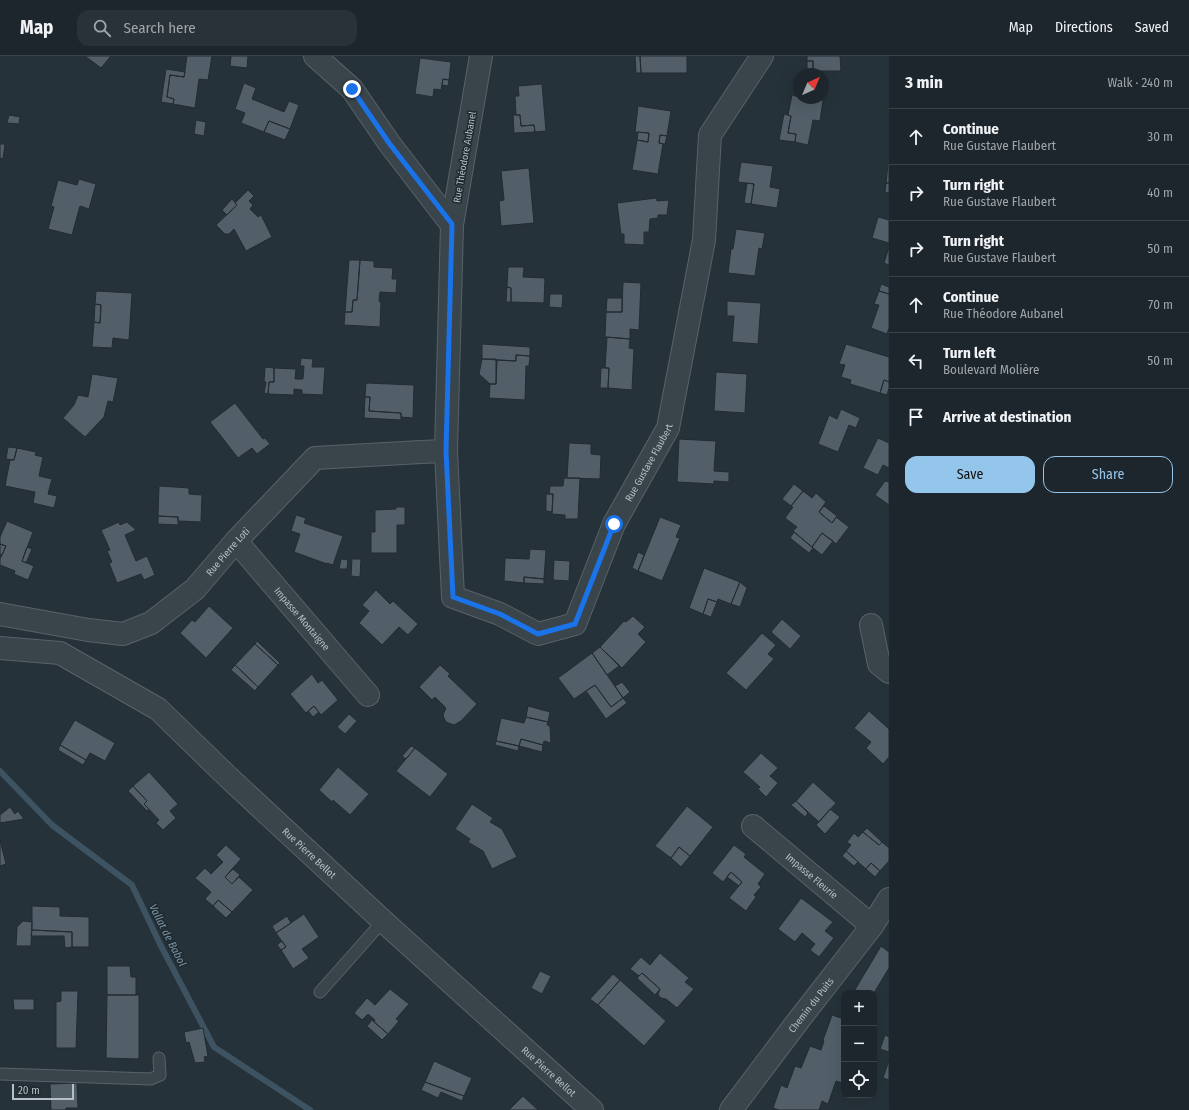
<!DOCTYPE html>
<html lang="en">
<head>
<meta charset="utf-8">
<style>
  body { margin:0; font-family:"Fira Sans Condensed",sans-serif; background:#293238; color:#f1f3f6 }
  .controls { position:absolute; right:12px; bottom:12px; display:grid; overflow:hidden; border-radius:8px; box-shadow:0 4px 16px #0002 }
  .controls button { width:36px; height:36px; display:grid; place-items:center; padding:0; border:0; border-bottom:1px solid #3a4348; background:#1c262c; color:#f1f3f6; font:20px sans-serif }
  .compass { position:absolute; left:793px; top:12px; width:36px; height:36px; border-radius:50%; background:#1c262c; box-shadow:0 4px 16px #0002; rotate:44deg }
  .scale { position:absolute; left:12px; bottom:10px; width:62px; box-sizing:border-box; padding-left:4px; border:2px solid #b5bfc6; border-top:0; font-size:11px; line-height:14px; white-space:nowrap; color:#b5bfc6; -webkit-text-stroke:3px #1f2930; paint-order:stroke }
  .stop { position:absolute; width:12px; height:12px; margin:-9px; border:3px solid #1a73e8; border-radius:50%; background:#fff }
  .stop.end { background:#1a73e8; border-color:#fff; box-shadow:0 1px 4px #0008 }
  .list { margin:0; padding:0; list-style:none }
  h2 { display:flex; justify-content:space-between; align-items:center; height:52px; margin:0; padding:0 16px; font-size:17px }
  h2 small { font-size:13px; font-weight:400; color:#a0a5a9 }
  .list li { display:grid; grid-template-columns:26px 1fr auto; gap:12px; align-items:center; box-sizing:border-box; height:56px; padding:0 16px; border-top:1px solid #3a4348 }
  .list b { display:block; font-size:15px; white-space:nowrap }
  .list p { margin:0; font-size:13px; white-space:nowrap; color:#a0a5a9 }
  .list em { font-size:13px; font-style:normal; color:#a0a5a9 }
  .actions { display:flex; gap:8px; padding:12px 16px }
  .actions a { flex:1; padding:9px 0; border:1px solid #94c6ec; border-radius:12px; text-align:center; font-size:14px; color:#94c6ec }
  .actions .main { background:#94c6ec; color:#111 }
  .icon { flex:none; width:22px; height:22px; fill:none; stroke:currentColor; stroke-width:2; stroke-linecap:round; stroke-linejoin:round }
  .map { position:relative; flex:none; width:889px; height:1054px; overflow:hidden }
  header { display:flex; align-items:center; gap:24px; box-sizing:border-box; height:56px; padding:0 20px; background:#1c262c; border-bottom:1px solid #3a4348 }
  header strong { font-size:19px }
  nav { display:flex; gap:22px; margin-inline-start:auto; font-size:14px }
  .search { width:280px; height:36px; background:#293238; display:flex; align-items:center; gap:10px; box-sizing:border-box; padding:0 14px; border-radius:12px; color:#a0a5a9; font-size:15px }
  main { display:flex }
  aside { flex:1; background:#1c262c }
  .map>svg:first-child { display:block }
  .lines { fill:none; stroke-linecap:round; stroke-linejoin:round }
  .stream { stroke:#3d5361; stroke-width:6 }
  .building { fill:#525f68; stroke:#212b32 }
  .service-casing { stroke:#586269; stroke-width:13 }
  .minor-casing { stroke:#586269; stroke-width:24 }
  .tertiary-casing { stroke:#586269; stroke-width:24 }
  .service { stroke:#3a444b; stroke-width:11 }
  .minor { stroke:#3a444b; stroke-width:22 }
  .tertiary { stroke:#3a444b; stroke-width:22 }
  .route { stroke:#1a73e8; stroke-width:5 }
  .labels { text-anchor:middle; stroke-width:3; stroke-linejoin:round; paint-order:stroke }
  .street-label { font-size:10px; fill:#b5bfc6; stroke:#1f2930 }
  .water-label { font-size:11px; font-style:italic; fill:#7995a6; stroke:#1f2930 }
</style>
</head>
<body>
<header>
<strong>Map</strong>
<div class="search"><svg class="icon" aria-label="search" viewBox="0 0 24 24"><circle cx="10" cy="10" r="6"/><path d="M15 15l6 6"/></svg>Search here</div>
<nav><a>Map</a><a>Directions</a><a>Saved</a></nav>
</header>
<main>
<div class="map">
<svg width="889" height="1054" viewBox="0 0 889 1054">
  <rect width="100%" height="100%" fill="#26323a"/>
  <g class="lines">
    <!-- stream -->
    <path class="stream" d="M0,715L52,769L132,829L160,888L214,991L310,1054"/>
  </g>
  <!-- building -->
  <path class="building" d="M85,0H111L101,12Z
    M187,0H212L208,24L199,23L195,52L173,48L174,43L167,41L170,19L184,21Z
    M231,0H248L247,12L230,10Z
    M635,0H640L641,17H636Z
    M640,0H687V17H641Z
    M807,0H840L841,15H813V5H807Z
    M420,2L451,6L449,24L443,23L441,34L434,33L433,41L415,38Z
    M807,5H813V15H807Z
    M166,13L185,16L184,21L170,19L167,41L174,43L173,48L161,46Z
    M443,23L449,24L448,30L442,29Z
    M244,27L256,32L252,43L284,56L289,45L299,49L290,73L269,65L264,76L241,67L245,57L235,53Z
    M542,28L546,75L535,76L534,69L521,70L520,59H516L515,40H519L518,30Z
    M792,39L799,41V42L823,44L820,65L813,64L808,89L795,86L796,78L788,77L791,60L788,59Z
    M638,50L671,55L667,80L660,79L659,87L663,88L658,118L632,114L637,84L648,86L649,77L635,76Z
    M784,58L791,60L788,77L796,78L795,86L779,84Z
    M9,59L20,61L19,68L7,67Z
    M513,59H520L521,70L534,69L535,76L514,77Z
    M196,64L206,66L204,80L194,78Z
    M269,65L290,73L285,84L264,76Z
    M638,76L649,77L648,86L637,84Z
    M660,79L667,80L665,88L659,87Z
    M0,88H5L3,103L0,102Z
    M741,106L773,110L770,131L780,133L777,152L751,148L754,128L738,126Z
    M888,108H889V127H886Z
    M529,112L534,167L501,170L499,145L504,144L501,115Z
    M79,123L96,128L89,153L80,150L72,179L48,173L54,151L51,150L58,124L77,129Z
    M747,127L754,128L751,148L744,147Z
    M886,127H889V137L885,136Z
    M248,134L254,140L249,145L253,149L250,153L258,161L261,159L272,181L246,195L234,173L229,178H225L216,169L237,149L235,147Z
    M656,142L657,145L669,144L667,159H658V162L650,163L649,176H644V189L624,188V178H621L617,147Z
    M232,143L237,149L227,159L222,154Z
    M878,161L889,164V187L872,182Z
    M736,173L765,177L762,193L759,192L755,220L728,217L731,193H733Z
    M889,191V209L884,207Z
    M349,204H360L357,244H353L352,256H345Z
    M360,204L374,205V211L393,212L392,223H397L396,237L380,236L379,245L381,246L380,271L344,269L345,256H352L353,244H357Z
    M508,211H524L523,221L545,222L544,247L511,246V232L507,231Z
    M623,226L641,227L639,274L630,273V283L605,281L606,256H622Z
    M881,228L889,231V238L879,235Z
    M507,231L511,232V246H506Z
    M96,235L132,237L129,284L113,282L112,292L92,291L94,266L100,267L101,249L95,248Z
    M879,235L889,238V272L887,278L871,272L879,249L874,248Z
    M550,238H563L562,252L549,251Z
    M607,242H622V256H606Z
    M727,245L761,247L758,288L732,286L734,260H727Z
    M95,248L101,249L100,267L94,266Z
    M607,281L630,283L629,292L634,293L632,334L608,332L609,312H605Z
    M482,288L530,291V300L516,299V305L482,303Z
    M846,288L889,301V326L884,324L880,337L850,328L851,324L841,321L845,309L839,308Z
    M516,299L530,300L529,310H526L525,344L489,342L490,328H496L497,304L516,305Z
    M301,302L313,303L312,311H325L323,339L302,338V334L294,333V339L268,338L269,326H274V312L296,313L295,323H303L304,310H300Z
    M482,303H496V328H490L479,318Z
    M265,311L274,312V326H269L268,338L264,337L266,326H264Z
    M601,312H609L608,332H600Z
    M716,316L747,318L745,357L714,355Z
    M92,318L118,322L113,346L108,345L104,361L85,381L63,362L74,349L78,339L88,341Z
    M884,324L889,326V332L887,339L880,337Z
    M366,327L414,329L413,362L401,361V357L369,355L370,341H365Z
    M365,341H370L369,355L401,357V364L364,362Z
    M235,347L263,383L265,382L270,388L257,398L252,392L238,402L210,366Z
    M841,353L860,362L856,372L849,369L838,396L818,388L829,359L837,363Z
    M878,382L889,387V412L883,409L878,419L863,412Z
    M679,383L716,385L714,415L729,416V426L714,425V428L677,426Z
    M569,387L591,388V398L601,399L600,423L567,422Z
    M8,391L17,392L14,404L6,403Z
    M17,392L36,396L35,399L43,401L39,420L52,423L48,438L57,440L54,452L33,447L35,436L5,430L10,404H14Z
    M564,422H580L578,463H565V459L552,458L553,438H549L550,430H563Z
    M885,425L889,426V449L875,439Z
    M794,428L803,435L791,450L782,443Z
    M159,430L189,432V438L202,439L201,466L178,465V461L158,460Z
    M803,435L812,442L816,437L826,446L819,456L832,467L836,461L849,471L836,488L822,477L812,491L793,475L797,471L785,462L793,451L791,450Z
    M546,438H553L552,456L546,455Z
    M824,450L837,460L832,467L819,456Z
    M396,451H405V469H397V497H371V476H375V454L396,453Z
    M296,459L306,462L304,467L343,480L333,509L327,507V508L294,496L300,478L291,475Z
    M158,460L178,461V469L158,468Z
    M660,461L681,469L676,481L680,482L662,525L638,515Z
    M7,465L33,476L22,505L34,510L28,524L14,518L15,515L0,509V503L6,490L0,488V481Z
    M119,466L120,469L127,466L136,474L125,479L136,505L147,500L155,519L144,524L141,518L117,527L109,507L112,506L107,495L110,494L101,474Z
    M794,476L813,492L809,497L790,482Z
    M822,477L833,485L822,499L812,491Z
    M0,488L6,490L2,499L0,498Z
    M27,491L32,493L26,507L22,505Z
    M530,493L546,494L544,523L524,521V527L504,525L505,502L529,503Z
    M638,496L644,499L638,515L632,512Z
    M341,503L348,504L347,513H339Z
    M352,503H361L360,521L351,520Z
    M554,504L570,505L569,525L553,524Z
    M704,512L740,526L731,548L718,543L717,546L708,543L703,558L689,552Z
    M524,521L544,523V528L524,527Z
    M740,526L747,532L740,551L731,548Z
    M376,534L390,548L393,545L418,568L408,579L399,571L382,589L359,567L369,555L362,549Z
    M708,543L717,546L711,561L703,558Z
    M209,550L233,572L206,602L180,577L192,564L195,566Z
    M633,560L645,571L638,578L646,586L622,612L600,591L624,565L626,566Z
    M782,563L801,580L790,593L771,576Z
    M762,577L776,589L768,598L774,603L746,634L726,617Z
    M257,585L280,607L278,609L255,588Z
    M255,588L278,609L258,631L235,609Z
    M600,591L619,610L607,619L592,597Z
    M592,597L623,642L611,651L595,629L574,643L558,622Z
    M235,609L258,631L255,635L231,614Z
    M440,609L450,618L448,620L477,648L461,665L454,669L446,666L444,662L443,659L446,652L435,641L432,644L419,631Z
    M312,618L318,627L322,624L338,644L321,659L314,650L306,657L290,638Z
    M622,626L630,636L623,642L615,630Z
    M595,629L611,651L623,642L627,647L606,663L586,635Z
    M314,650L319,656L313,661L308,655Z
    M528,650L550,656L548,666L526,661Z
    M869,655L889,673V701L883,708L866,692L871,686L854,672Z
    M349,658L357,665L345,678L337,671Z
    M526,661L548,666L547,669L550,670L551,687L544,685L543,689L521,683L519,690L496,685L501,662L524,667Z
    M75,664L115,687L105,705L90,697L86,704L60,689Z
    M521,683L543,689L542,696L519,690Z
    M496,685L519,690L518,695L495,689Z
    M60,689L86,704L83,709L58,694Z
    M411,690L415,692L406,703L402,700Z
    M415,692L448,718L430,741L396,715Z
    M761,697L778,712L770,720L778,727L766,741L758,733L760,731L743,716Z
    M338,711L369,738L350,759L333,744L332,746L319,734Z
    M149,716L178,748L170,755L176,762L163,774L156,767L159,764L144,748L147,745L133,730Z
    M813,726L836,747L819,766L796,745Z
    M133,730L147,745L144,748L149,753L147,755L128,735Z
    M796,745L808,757L805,761L791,749Z
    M472,748L493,762L490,766L502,773L517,801L492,813L483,795L468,786L470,783L455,773Z
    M687,750L713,771L690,800L679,791L671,802L655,790Z
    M10,751L15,758L18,755L24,763L0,767V759Z
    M830,753L840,761L825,778L816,769Z
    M867,772L882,786L879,789L863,776Z
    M863,776L879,789L882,786L889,792V805L880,815L871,807L866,813L846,795L851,789L847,786L854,777L858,781Z
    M0,784L6,808L0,810Z
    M226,789L241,803L225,821L232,828L239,821L253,834L232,856L218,844L213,850L205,843L211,836L195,822L205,812L211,818L223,806L216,799Z
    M734,789L746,798L744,801L765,818L758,828L761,831L754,839L756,841L746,855L729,842L742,826L731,816L723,826L712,817Z
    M679,791L690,800L681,811L671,802Z
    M846,795L858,806L854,810L842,800Z
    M871,807L880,815L875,821L866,813Z
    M233,813L240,819L232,828L225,821Z
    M731,816L742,826L739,830L727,821Z
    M801,842L833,866L825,875L834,882L819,901L810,894L815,888L802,877L795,886L778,873Z
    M218,844L232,856L226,862L213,850Z
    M32,850L60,851V860L89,861V891H72V876L32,874Z
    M304,858L319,881L302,893L309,902L293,913L281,894L286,891L276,877Z
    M287,860L291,867L276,877L272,870Z
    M23,865L32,866L31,890H16L17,871Z
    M32,874L72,876V891L65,892L64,880H31Z
    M282,885L286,891L281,894L277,889Z
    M881,890L889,896V912L874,937H853Z
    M660,897L689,922L685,926L694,933L677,952L666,943L661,942L659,940L658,938L660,933L642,917L639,920L630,913L641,901L650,909Z
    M107,910H130L131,921H136V939H107Z
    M540,915L551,920L542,938L531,932Z
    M642,917L660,933L655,939L637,922Z
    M613,918L620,924L598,949L590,943Z
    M620,924L666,965L644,990L598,949Z
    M390,933L409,948L396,963L399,965L388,978L374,966L375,964L368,958L362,964L354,957L367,942L375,949Z
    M61,935H78L76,992H56V946L61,945Z
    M107,939H139V1003L106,1002Z
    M13,943H34V954H14Z
    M832,959L844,963V1022L842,1027L836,1025L828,1048L822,1045L819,1054H779L773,1052L781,1029L787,1032L795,1010L801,1012L810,990L821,994L824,985L823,984Z
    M372,964L388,978L382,984L367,970Z
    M203,972L208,1000L204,1001L205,1006L195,1007L189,986L186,987L184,976Z
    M885,979L889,981V996L880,993Z
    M889,1004V1024L883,1022Z
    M434,1005L472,1022L464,1040L425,1026Z
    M425,1026L449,1035L464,1040L462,1045L441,1036L438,1042L421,1034Z
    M77,1027L78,1052H66V1054H51L50,1028Z
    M523,1040L538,1054H509Z"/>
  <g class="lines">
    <!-- service casing -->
    <g class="service-casing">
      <path id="service" d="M320,936L383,865
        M0,1018L151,1023L160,1019L159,1002"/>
    </g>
    <!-- minor casing -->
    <g class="minor-casing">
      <g id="minor">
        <path d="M315,0L352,33L389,87L452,169"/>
        <path id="s1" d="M481,0L452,169L446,395L453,541L500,558L538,578L575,568L614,468L668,372L704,184L710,79L762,0"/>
        <path id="s2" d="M236,485L368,639"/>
        <path id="s3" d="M0,558L88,574L123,578L151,567L195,533L236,485L315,402L421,396L446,395"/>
        <path d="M871,569L879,608L889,616"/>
        <path id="s4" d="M753,770L872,870"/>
        <path id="s5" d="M731,1054L798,965L872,870L889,843"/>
      </g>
    </g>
    <!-- tertiary casing -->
    <g class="tertiary-casing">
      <g id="tertiary">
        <path id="s6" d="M0,592L60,597L158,653L228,721L383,865L592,1054"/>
      </g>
    </g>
    <!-- service -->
    <use href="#service" class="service"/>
    <!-- minor -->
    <use href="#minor" class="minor"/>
    <!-- tertiary -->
    <use href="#tertiary" class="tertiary"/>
  </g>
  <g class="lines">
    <!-- route -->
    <path class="route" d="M352,33L389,87L452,168L446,395L453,541L500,558L538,578L575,568L614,468"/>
  </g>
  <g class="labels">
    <!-- street labels -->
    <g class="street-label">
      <text transform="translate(464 101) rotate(-80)" y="4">Rue Théodore Aubanel</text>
      <text dy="4" stroke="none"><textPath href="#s1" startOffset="853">Rue Gustave Flaubert</textPath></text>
      <text dy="4" stroke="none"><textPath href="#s3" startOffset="260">Rue Pierre Loti</textPath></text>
      <text dy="4" stroke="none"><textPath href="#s2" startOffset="102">Impasse Montaigne</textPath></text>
      <text dy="4" stroke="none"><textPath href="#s6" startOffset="382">Rue Pierre Bellot</textPath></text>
      <text dy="4" stroke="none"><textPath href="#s4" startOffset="77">Impasse Fleurie</textPath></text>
      <text dy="4" stroke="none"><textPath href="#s5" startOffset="132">Chemin du Puits</textPath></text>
      <text dy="4" stroke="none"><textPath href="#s6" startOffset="706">Rue Pierre Bellot</textPath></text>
    </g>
    <!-- water labels -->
    <g class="water-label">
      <text transform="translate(168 879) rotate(63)" y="4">Vallat de Babol</text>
    </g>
  </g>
</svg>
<div class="controls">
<button>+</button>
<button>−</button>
<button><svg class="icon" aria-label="locate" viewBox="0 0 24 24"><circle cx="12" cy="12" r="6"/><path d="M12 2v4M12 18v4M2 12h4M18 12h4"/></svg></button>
</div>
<svg class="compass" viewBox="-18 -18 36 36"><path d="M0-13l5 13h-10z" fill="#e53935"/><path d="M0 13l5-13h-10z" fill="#a0a5a9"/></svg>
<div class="scale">20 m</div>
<div class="stop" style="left:614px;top:468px"></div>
<div class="stop end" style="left:352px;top:33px"></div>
</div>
<aside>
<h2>3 min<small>Walk · 240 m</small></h2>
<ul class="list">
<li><svg class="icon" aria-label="ahead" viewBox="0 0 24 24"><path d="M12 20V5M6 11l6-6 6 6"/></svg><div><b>Continue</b><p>Rue Gustave Flaubert</p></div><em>30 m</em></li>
<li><svg class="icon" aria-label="right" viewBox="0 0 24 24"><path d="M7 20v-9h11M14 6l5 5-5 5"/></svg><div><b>Turn right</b><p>Rue Gustave Flaubert</p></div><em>40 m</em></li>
<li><svg class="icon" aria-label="right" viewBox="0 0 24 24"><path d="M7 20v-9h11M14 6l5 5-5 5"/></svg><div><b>Turn right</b><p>Rue Gustave Flaubert</p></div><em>50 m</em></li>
<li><svg class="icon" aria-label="ahead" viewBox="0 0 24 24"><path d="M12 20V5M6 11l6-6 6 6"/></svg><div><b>Continue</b><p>Rue Théodore Aubanel</p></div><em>70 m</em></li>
<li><svg class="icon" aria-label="left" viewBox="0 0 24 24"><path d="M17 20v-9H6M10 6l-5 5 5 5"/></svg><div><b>Turn left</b><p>Boulevard Molière</p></div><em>50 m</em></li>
<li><svg class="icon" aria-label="arrive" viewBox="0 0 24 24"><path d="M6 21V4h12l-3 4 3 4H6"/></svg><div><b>Arrive at destination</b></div></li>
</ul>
<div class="actions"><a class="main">Save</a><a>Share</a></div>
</aside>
</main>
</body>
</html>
